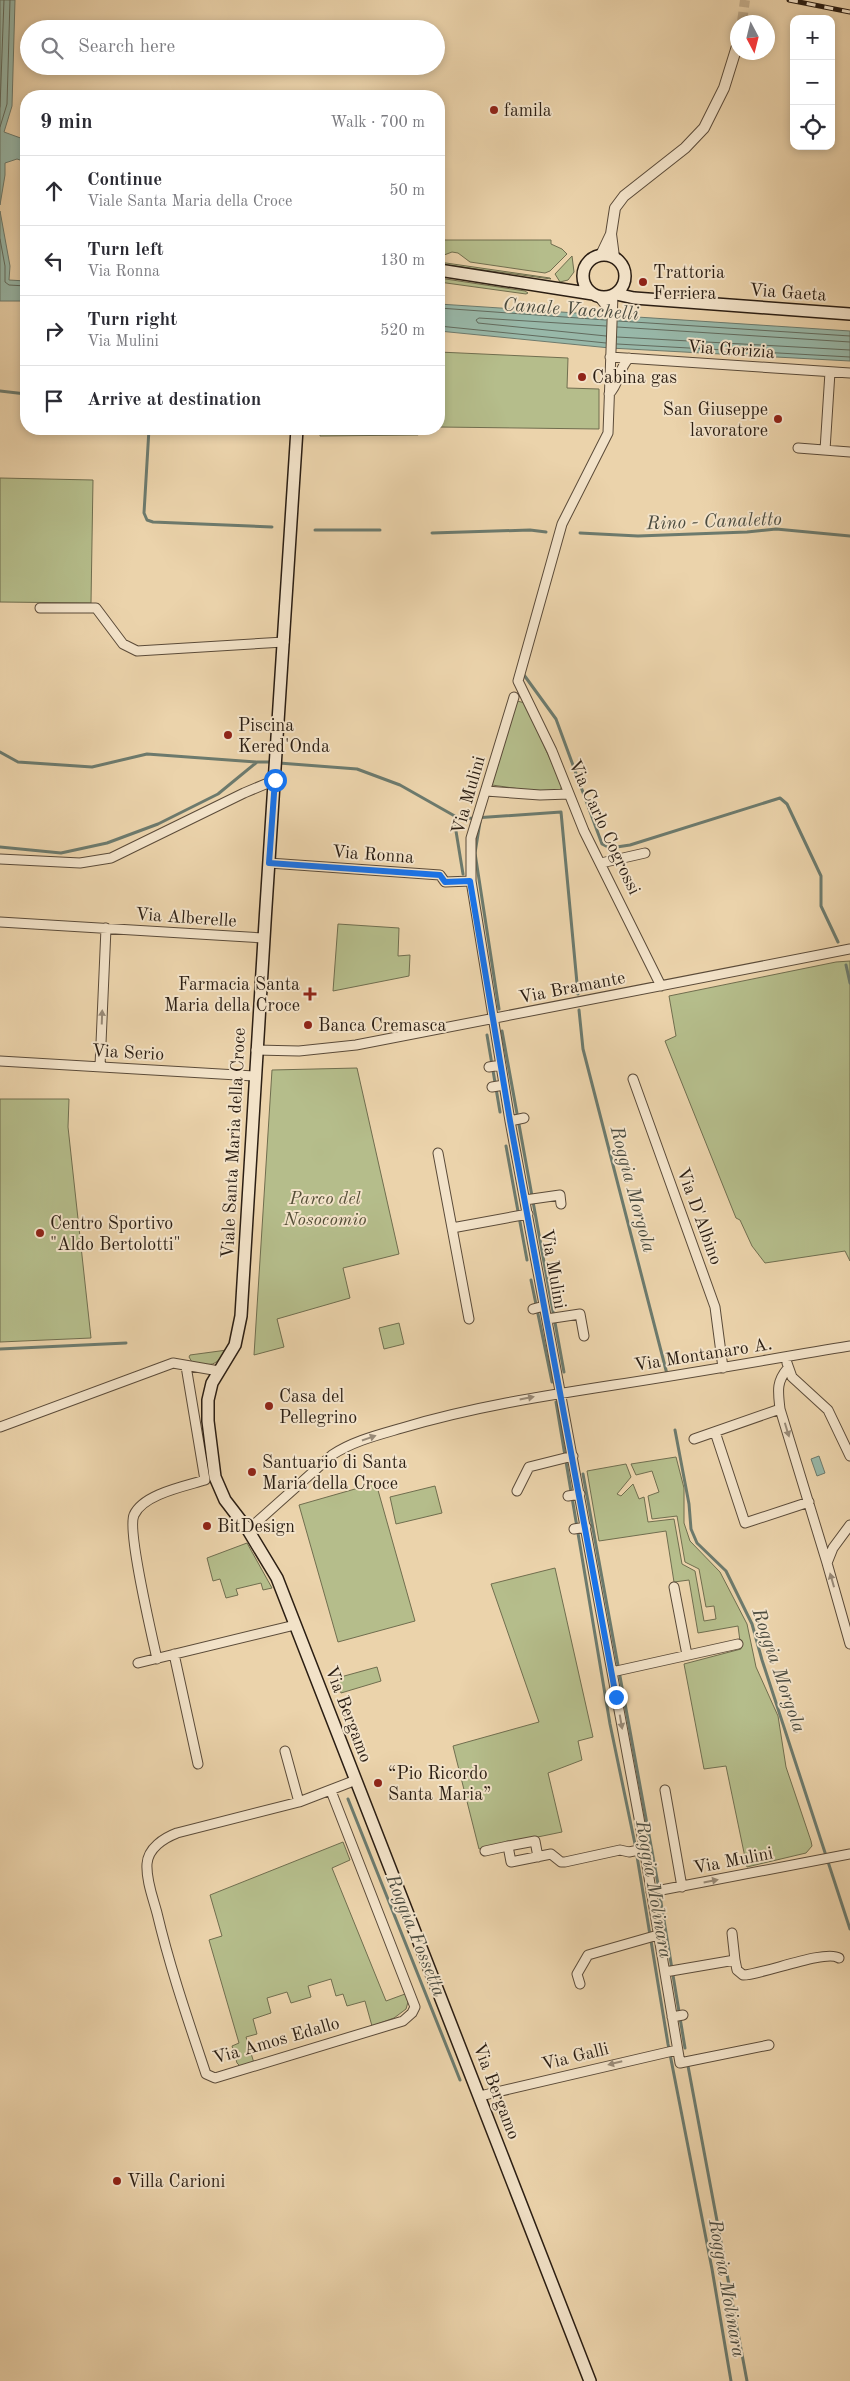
<!DOCTYPE html>
<html lang="en">
<head>
<meta charset="utf-8">
<style>
  body { margin:0; font-family:"Old Standard TT",serif; background:#f7f7f7; color:#2b2b33 }
  .controls { position:absolute; right:15px; top:15px; display:grid; overflow:hidden; border-radius:10px; box-shadow:0 2px 8px #0003 }
  .controls button { width:45px; height:45px; display:grid; place-items:center; padding:0; border:0; border-bottom:1px solid #e1e1e2; background:#fff; color:#2b2b33; font:25px sans-serif }
  .compass { position:absolute; left:730px; top:15px; width:45px; height:45px; border-radius:50%; background:#fff; box-shadow:0 2px 8px #0003; rotate:173deg }
  .stop { position:absolute; width:15px; height:15px; margin:-11px; border:4px solid #1a73e8; border-radius:50%; background:#fff }
  .stop.end { background:#1a73e8; border-color:#fff; box-shadow:0 1px 5px #0008 }
  .list { margin:0; padding:0; list-style:none }
  h2 { display:flex; justify-content:space-between; align-items:center; height:65px; margin:0; padding:0 20px; font-size:21px }
  h2 small { font-size:16px; font-weight:400; color:#7c7c81 }
  .list li { display:grid; grid-template-columns:32px 1fr auto; gap:15px; align-items:center; box-sizing:border-box; height:70px; padding:0 20px; border-top:1px solid #e1e1e2 }
  .list b { display:block; font-size:19px; white-space:nowrap }
  .list p { margin:0; font-size:16px; white-space:nowrap; color:#7c7c81 }
  .list em { font-size:16px; font-style:normal; color:#7c7c81 }
  .icon { flex:none; width:28px; height:28px; fill:none; stroke:currentColor; stroke-width:2; stroke-linecap:round; stroke-linejoin:round }
  .map { position:relative; flex:none; width:850px; height:2381px; overflow:hidden }
  .search { position:absolute; background:#fff; box-shadow:0 2px 8px #0003; left:20px; top:20px; width:425px; height:55px; display:flex; align-items:center; gap:12px; box-sizing:border-box; padding:0 18px; border-radius:28px; color:#7c7c81; font-size:19px }
  .panel { position:absolute; background:#fff; box-shadow:0 2px 8px #0003; left:20px; top:90px; width:425px; height:345px; border-radius:20px }
  .map>svg:first-child { display:block }
  .green { fill:#b5bd8b; stroke:#706e4f }
  .water { fill:#98b8a9; stroke:#6c7a6d }
  .lines { fill:none; stroke-linecap:round; stroke-linejoin:round }
  .shore { stroke:#626b5e; stroke-width:1 }
  .stream { stroke:#6c7a6d; stroke-width:3 }
  .tertiary-tunnel { stroke:#c5af8d; stroke-width:10; stroke-dasharray:10 5; stroke-linecap:butt }
  .minor-casing { stroke:#5b4b39; stroke-width:11 }
  .tertiary-casing { stroke:#5b4b39; stroke-width:12 }
  .secondary-casing { stroke:#2b1e13; stroke-width:14 }
  .minor { stroke:#f2e2c8; stroke-width:9 }
  .tertiary { stroke:#f2e2c8; stroke-width:10 }
  .secondary { stroke:#f2e2c8; stroke-width:11 }
  .rail-casing { stroke:#2b1e13; stroke-width:5 }
  .rail { stroke:#f2e2c8; stroke-width:3; stroke-dasharray:9; stroke-linecap:butt }
  .oneway { fill:#988a77 }
  .route { stroke:#1a73e8; stroke-width:6 }
  .poi-dot { fill:#8f2418; stroke:#f2e2c8; stroke-width:2 }
  .labels { text-anchor:middle; stroke-width:4; stroke-linejoin:round; paint-order:stroke }
  .poi-label { font-size:18px; fill:#2b1e13; stroke:#f2e2c8; text-anchor:start }
  .street-label { font-size:18px; fill:#2b1e13; stroke:#f2e2c8 }
  .park-label { font-size:18px; font-style:italic; fill:#544e37; stroke:#f2e2c8 }
  .water-label { font-size:19px; font-style:italic; fill:#4c4c40; stroke:#f2e2c8 }
</style>
</head>
<body>
<div class="map">
<svg width="850" height="2381" viewBox="0 0 850 2381">
  <rect width="100%" height="100%" fill="#ebd3ab"/>
  <filter id="stains"><feTurbulence type="fractalNoise" baseFrequency=".004" numOctaves="4"/><feColorMatrix values="0 0 0 0 .2 0 0 0 0 .09 0 0 0 0 .02 0 0 0 .5 -.17"/></filter>
  <radialGradient id="worn" r=".72"><stop offset=".6" stop-color="#630" stop-opacity="0"/><stop offset="1" stop-color="#630" stop-opacity=".3"/></radialGradient>
  <!-- green -->
  <path class="green" d="M439,240H551V244L562,249L567,254L550,271L545,273L470,262L458,253L452,252L439,257Z
    M572,256L574,272L568,280L560,282L555,274Z
    M439,262L550,278L551,279L439,264Z
    M439,278L525,291L528,293L526,294L439,282Z
    M439,352L568,358L567,388L599,389V429L439,427Z
    M320,429H425L418,435L320,436Z
    M0,478L93,480L91,603L0,602Z
    M517,701L525,703L562,786L560,790L541,792L492,785Z
    M338,924L399,928L398,956L410,955L409,976L333,991Z
    M850,961V1261L845,1251L765,1263L752,1246L740,1220L736,1218L665,1041L676,1036L669,996L836,962Z
    M357,1068L399,1254L343,1268L350,1298L277,1319L284,1347L254,1355L272,1070Z
    M0,1099H69L68,1127L91,1338L0,1342Z
    M399,1323L404,1344L384,1349L379,1328Z
    M227,1350C214,1367 213,1366 192,1362L189,1357L190,1355Z
    M676,1457L684,1488V1523L690,1541L720,1572L747,1624L756,1667L778,1716L786,1767L811,1841L812,1846L806,1853L747,1867L726,1766L704,1769L684,1664L741,1649L738,1626L698,1633L689,1580L674,1582L666,1531L599,1541L587,1471L626,1464L631,1477L617,1494L621,1496L633,1484L639,1499L644,1497L648,1522L674,1519L682,1564L695,1571L704,1621L716,1619L714,1606L706,1607L699,1569L685,1562L677,1516L652,1519L648,1496L659,1492L652,1471L636,1475L631,1464Z
    M376,1483L415,1621L338,1642L299,1505Z
    M435,1486L442,1513L396,1524L390,1497Z
    M247,1543L272,1588L263,1590L261,1583L236,1589L238,1595L226,1598L220,1579L213,1581L207,1558Z
    M555,1568L593,1737L578,1741L582,1760L548,1773L562,1832L479,1849L453,1746L539,1722L491,1584Z
    M377,1667L381,1681L341,1693L337,1678Z
    M343,1842L350,1860L332,1868L386,2001L405,1994L408,2002L406,2009L394,2018L372,2026L365,2001L347,2006L343,1994L336,1996L331,1979L308,1986L311,1997L291,2003L287,1992L267,1998L271,2013L253,2019L257,2034L246,2037L254,2063L240,2066L237,2063L232,2046L239,2043L209,1940L222,1936L210,1895Z"/>
  <!-- water -->
  <path class="water" d="M0,0H15L12,106L4,132L26,140V162L17,159L5,163V175L0,205Z
    M0,211L10,266L9,280L26,281V301H0Z
    M439,304L850,331V361L610,348L439,331Z
    M819,1456L825,1473L817,1476L811,1459Z"/>
  <g class="lines">
    <!-- shore -->
    <path class="shore" d="M0,107L4,0
      M0,127L7,104L10,0
      M0,239L5,266V282L9,285L26,286
      M439,308L606,320
      M618,321L850,336
      M439,326L606,343
      M617,327L850,342
      M606,336L478,323L476,320L479,318L606,326
      M617,337L850,350
      M617,344L850,357"/>
    <!-- stream -->
    <path class="stream" d="M0,391L26,394
      M149,429L144,513L147,520L153,522L272,527
      M315,530H380
      M432,533L530,530L546,532
      M580,533L638,536L747,532L776,529L850,536
      M524,675L556,719L602,844L610,848L630,845L780,798L787,804L821,876V906L838,942
      M0,752L18,762L92,767L147,754L256,762
      M279,763L357,769L400,785L460,819L455,825L463,874
      M460,819L561,812L578,994
      M480,822L475,853L499,1009
      M0,847L61,853L107,843L158,824L218,794L257,762H273
      M846,965L850,983
      M579,1010L583,1049L667,1374
      M502,1031L564,1372
      M487,1035L500,1112
      M506,1146L527,1260
      M531,1280L552,1382
      M0,1349L126,1343
      M556,1402L610,1724L635,1844L668,2044L712,2269L731,2381
      M675,1430L689,1504L691,1529L697,1543L726,1571L752,1624L762,1660L850,1929
      M583,1474L658,1884L685,2048
      M348,1799L460,2080
      M688,2066L747,2381"/>
    <!-- tertiary-tunnel -->
    <path class="tertiary-tunnel" d="M742,22L745,0"/>
    <!-- minor casing -->
    <g class="minor-casing">
      <path id="minor" d="M613,295L608,433L562,524L518,681L552,751L584,831L661,986
        M599,297L612,313
        M610,357L850,373
        M609,394C620,383 618,369 629,358
        M798,448L850,452
        M825,450L830,372
        M40,608H96L123,644L137,651L284,642
        M514,697L471,838V881L510,1121L639,1818L680,2063L769,2045
        M486,791L540,795L569,794
        M0,859L80,863L111,858L244,793L275,780
        M269,863L440,875L445,882L471,881
        M601,863L645,853
        M0,922L263,938
        M256,1050L299,1051L356,1045L850,949
        M0,1061L254,1076
        M100,1066L106,928
        M489,1067L501,1065
        M633,1079L715,1307L723,1368
        M492,1087L504,1085
        M510,1121L524,1118
        M438,1153L469,1319
        M525,1200L560,1195L561,1204
        M452,1228L528,1214
        M533,1309L544,1306
        M547,1319L580,1314L584,1336
        M787,1363L792,1377L828,1410L850,1456
        M788,1368C776,1382 778,1391 780,1409L827,1563
        M0,1427L173,1363L219,1371
        M715,1432L745,1523L809,1502
        M694,1439L780,1409
        M517,1491L529,1467L573,1456
        M568,1496L580,1494
        M850,1525L833,1548L827,1563L850,1644
        M574,1529L586,1527
        M248,1530L332,1455C353,1441 378,1435 402,1428C472,1407 543,1396 614,1385C693,1373 771,1359 850,1346
        M674,1587L687,1655
        M174,1654L198,1764
        M157,1659C152,1636 127,1530 134,1515C143,1494 186,1486 205,1480L186,1366
        M138,1663L295,1625
        M612,1672L738,1644
        M285,1751L299,1802
        M665,1790L682,1887
        M331,1791L415,2007L412,2013L403,2021L215,2078L206,2074C188,2020 170,1968 157,1913C153,1898 146,1880 147,1864C148,1848 164,1838 177,1833L299,1802L356,1780
        M485,1851L508,1846
        M538,1857L535,1841L508,1846L511,1862L551,1854L561,1862H565L620,1850L629,1852L644,1849
        M651,1892L850,1854
        M732,1933L735,1960
        M665,1972L735,1960L737,1970L743,1975C762,1975 825,1949 839,1958
        M580,1984L577,1974L588,1955L658,1935
        M672,2017L683,2015
        M480,2096L677,2050"/>
    </g>
    <!-- tertiary casing -->
    <g class="tertiary-casing">
      <path id="tertiary" d="M601,255L611,234
        M614,257L611,234L615,208L624,196L685,148L704,128L724,88L738,43"/>
    </g>
    <!-- secondary casing -->
    <g class="secondary-casing">
      <path id="secondary" d="M583 276a21 21 0 1 1 42 0a21 21 0 1 1-42 0Z
        M439,270L593,294
        M616,294L634,298L850,314
        M297,429C279,725 257,1020 241,1316L235,1345L212,1383L208,1400V1421L215,1477L225,1500L248,1530L277,1578L590,2381"/>
    </g>
    <!-- minor -->
    <use href="#minor" class="minor"/>
    <!-- tertiary -->
    <use href="#tertiary" class="tertiary"/>
    <!-- secondary -->
    <use href="#secondary" class="secondary"/>
    <!-- rail casing -->
    <g class="rail-casing">
      <path id="rail" d="M789,0L850,12"/>
    </g>
    <!-- rail -->
    <use href="#rail" class="rail"/>
  </g>
  <!-- one-way arrows -->
  <defs><path id="oneway-solid" d="M-6-.8H1V-3.2L6.5 0L1 3.2V.8H-6Z" transform="scale(1.25)"/></defs>
  <g class="oneway">
    <use href="#oneway-solid" transform="translate(102 1017) rotate(-88)"/>
    <use href="#oneway-solid" transform="translate(527 1398) rotate(-11)"/>
    <use href="#oneway-solid" transform="translate(787 1430) rotate(73)"/>
    <use href="#oneway-solid" transform="translate(369 1438) rotate(-19)"/>
    <use href="#oneway-solid" transform="translate(832 1580) rotate(-106)"/>
    <use href="#oneway-solid" transform="translate(621 1722) rotate(80)"/>
    <use href="#oneway-solid" transform="translate(711 1881) rotate(-11)"/>
    <use href="#oneway-solid" transform="translate(615 2063) rotate(166)"/>
  </g>
  <g class="lines">
    <!-- route -->
    <path class="route" d="M275,780L269,863L440,875L445,882L470,881L510,1121L616,1697"/>
  </g>
  <!-- markers -->
  <g class="poi-dot">
    <circle cx="494" cy="110" r="5"/>
    <circle cx="643" cy="282" r="5"/>
    <circle cx="582" cy="377" r="5"/>
    <circle cx="778" cy="419" r="5"/>
    <circle cx="228" cy="735" r="5"/>
    <path d="M307.5 986.5h5v5h5v5h-5v5h-5v-5h-5v-5h5z"/>
    <circle cx="308" cy="1025" r="5"/>
    <circle cx="40" cy="1233" r="5"/>
    <circle cx="269" cy="1406" r="5"/>
    <circle cx="252" cy="1472" r="5"/>
    <circle cx="207" cy="1526" r="5"/>
    <circle cx="378" cy="1783" r="5"/>
    <circle cx="117" cy="2181" r="5"/>
  </g>
  <g class="labels">
    <!-- poi labels -->
    <g class="poi-label">
      <text x="504" y="116">famila</text>
      <text x="653" y="278">Trattoria<tspan x="653" dy="21">Ferriera</tspan></text>
      <text x="592" y="383">Cabina gas</text>
      <text x="768" y="415" text-anchor="end">San Giuseppe<tspan x="768" dy="21">lavoratore</tspan></text>
      <text x="238" y="731">Piscina<tspan x="238" dy="21">Kered'Onda</tspan></text>
      <text x="300" y="990" text-anchor="end">Farmacia Santa<tspan x="300" dy="21">Maria della Croce</tspan></text>
      <text x="318" y="1031">Banca Cremasca</text>
      <text x="50" y="1229">Centro Sportivo<tspan x="50" dy="21">"Aldo Bertolotti"</tspan></text>
      <text x="279" y="1402">Casa del<tspan x="279" dy="21">Pellegrino</tspan></text>
      <text x="262" y="1468">Santuario di Santa<tspan x="262" dy="21">Maria della Croce</tspan></text>
      <text x="217" y="1532">BitDesign</text>
      <text x="388" y="1779">“Pio Ricordo<tspan x="388" dy="21">Santa Maria”</tspan></text>
      <text x="127" y="2187">Villa Carioni</text>
    </g>
    <!-- street labels -->
    <g class="street-label">
      <text transform="translate(788 292) rotate(4)" y="6">Via Gaeta</text>
      <text transform="translate(731 349) rotate(4)" y="6">Via Gorizia</text>
      <text transform="translate(468 795) rotate(-74)" y="6">Via Mulini</text>
      <text transform="translate(605 827) rotate(65)" y="6">Via Carlo Cogrossi</text>
      <text transform="translate(373 854) rotate(4)" y="6">Via Ronna</text>
      <text transform="translate(186 917) rotate(4)" y="6">Via Alberelle</text>
      <text transform="translate(572 987) rotate(-11)" y="6">Via Bramante</text>
      <text transform="translate(128 1052) rotate(3)" y="6">Via Serio</text>
      <text transform="translate(233 1143) rotate(-87)" y="6">Viale Santa Maria della Croce</text>
      <text transform="translate(700 1216) rotate(70)" y="6">Via D'Albino</text>
      <text transform="translate(554 1269) rotate(80)" y="6">Via Mulini</text>
      <text transform="translate(703 1354) rotate(-9)" y="6">Via Montanaro A.</text>
      <text transform="translate(349 1714) rotate(69)" y="6">Via Bergamo</text>
      <text transform="translate(733 1860) rotate(-11)" y="6">Via Mulini</text>
      <text transform="translate(276 2040) rotate(-16)" y="6">Via Amos Edallo</text>
      <text transform="translate(575 2056) rotate(-14)" y="6">Via Galli</text>
      <text transform="translate(497 2091) rotate(69)" y="6">Via Bergamo</text>
    </g>
    <!-- park labels -->
    <g class="park-label">
      <text x="325" y="1204">Parco del<tspan x="325" dy="21">Nosocomio</tspan></text>
    </g>
    <!-- water labels -->
    <g class="water-label">
      <text transform="translate(571 308) rotate(4)" y="7">Canale Vacchelli</text>
      <text transform="translate(714 520) rotate(-2)" y="7">Rino - Canaletto</text>
      <text transform="translate(634 1189) rotate(75)" y="7">Roggia Morgola</text>
      <text transform="translate(780 1670) rotate(71)" y="7">Roggia Morgola</text>
      <text transform="translate(655 1889) rotate(80)" y="7">Roggia Molinara</text>
      <text transform="translate(417 1935) rotate(68)" y="7">Roggia Fossetta</text>
      <text transform="translate(728 2288) rotate(80)" y="7">Roggia Molinara</text>
    </g>
  </g>
  <rect width="100%" height="100%" filter="url(#stains)"/>
  <rect width="100%" height="100%" fill="url(#worn)"/>
</svg>
<div class="controls">
<button>+</button>
<button>−</button>
<button><svg class="icon" aria-label="locate" viewBox="0 0 24 24"><circle cx="12" cy="12" r="6"/><path d="M12 2v4M12 18v4M2 12h4M18 12h4"/></svg></button>
</div>
<svg class="compass" viewBox="-18 -18 36 36"><path d="M0-13l5 13h-10z" fill="#e53935"/><path d="M0 13l5-13h-10z" fill="#7c7c81"/></svg>
<div class="stop" style="left:275px;top:780px"></div>
<div class="stop end" style="left:616px;top:1697px"></div>
<div class="search"><svg class="icon" aria-label="search" viewBox="0 0 24 24"><circle cx="10" cy="10" r="6"/><path d="M15 15l6 6"/></svg>Search here</div>
<section class="panel">
<h2>9 min<small>Walk · 700 m</small></h2>
<ul class="list">
<li><svg class="icon" aria-label="ahead" viewBox="0 0 24 24"><path d="M12 20V5M6 11l6-6 6 6"/></svg><div><b>Continue</b><p>Viale Santa Maria della Croce</p></div><em>50 m</em></li>
<li><svg class="icon" aria-label="left" viewBox="0 0 24 24"><path d="M17 20v-9H6M10 6l-5 5 5 5"/></svg><div><b>Turn left</b><p>Via Ronna</p></div><em>130 m</em></li>
<li><svg class="icon" aria-label="right" viewBox="0 0 24 24"><path d="M7 20v-9h11M14 6l5 5-5 5"/></svg><div><b>Turn right</b><p>Via Mulini</p></div><em>520 m</em></li>
<li><svg class="icon" aria-label="arrive" viewBox="0 0 24 24"><path d="M6 21V4h12l-3 4 3 4H6"/></svg><div><b>Arrive at destination</b></div></li>
</ul>
</section>
</div>
</body>
</html>
